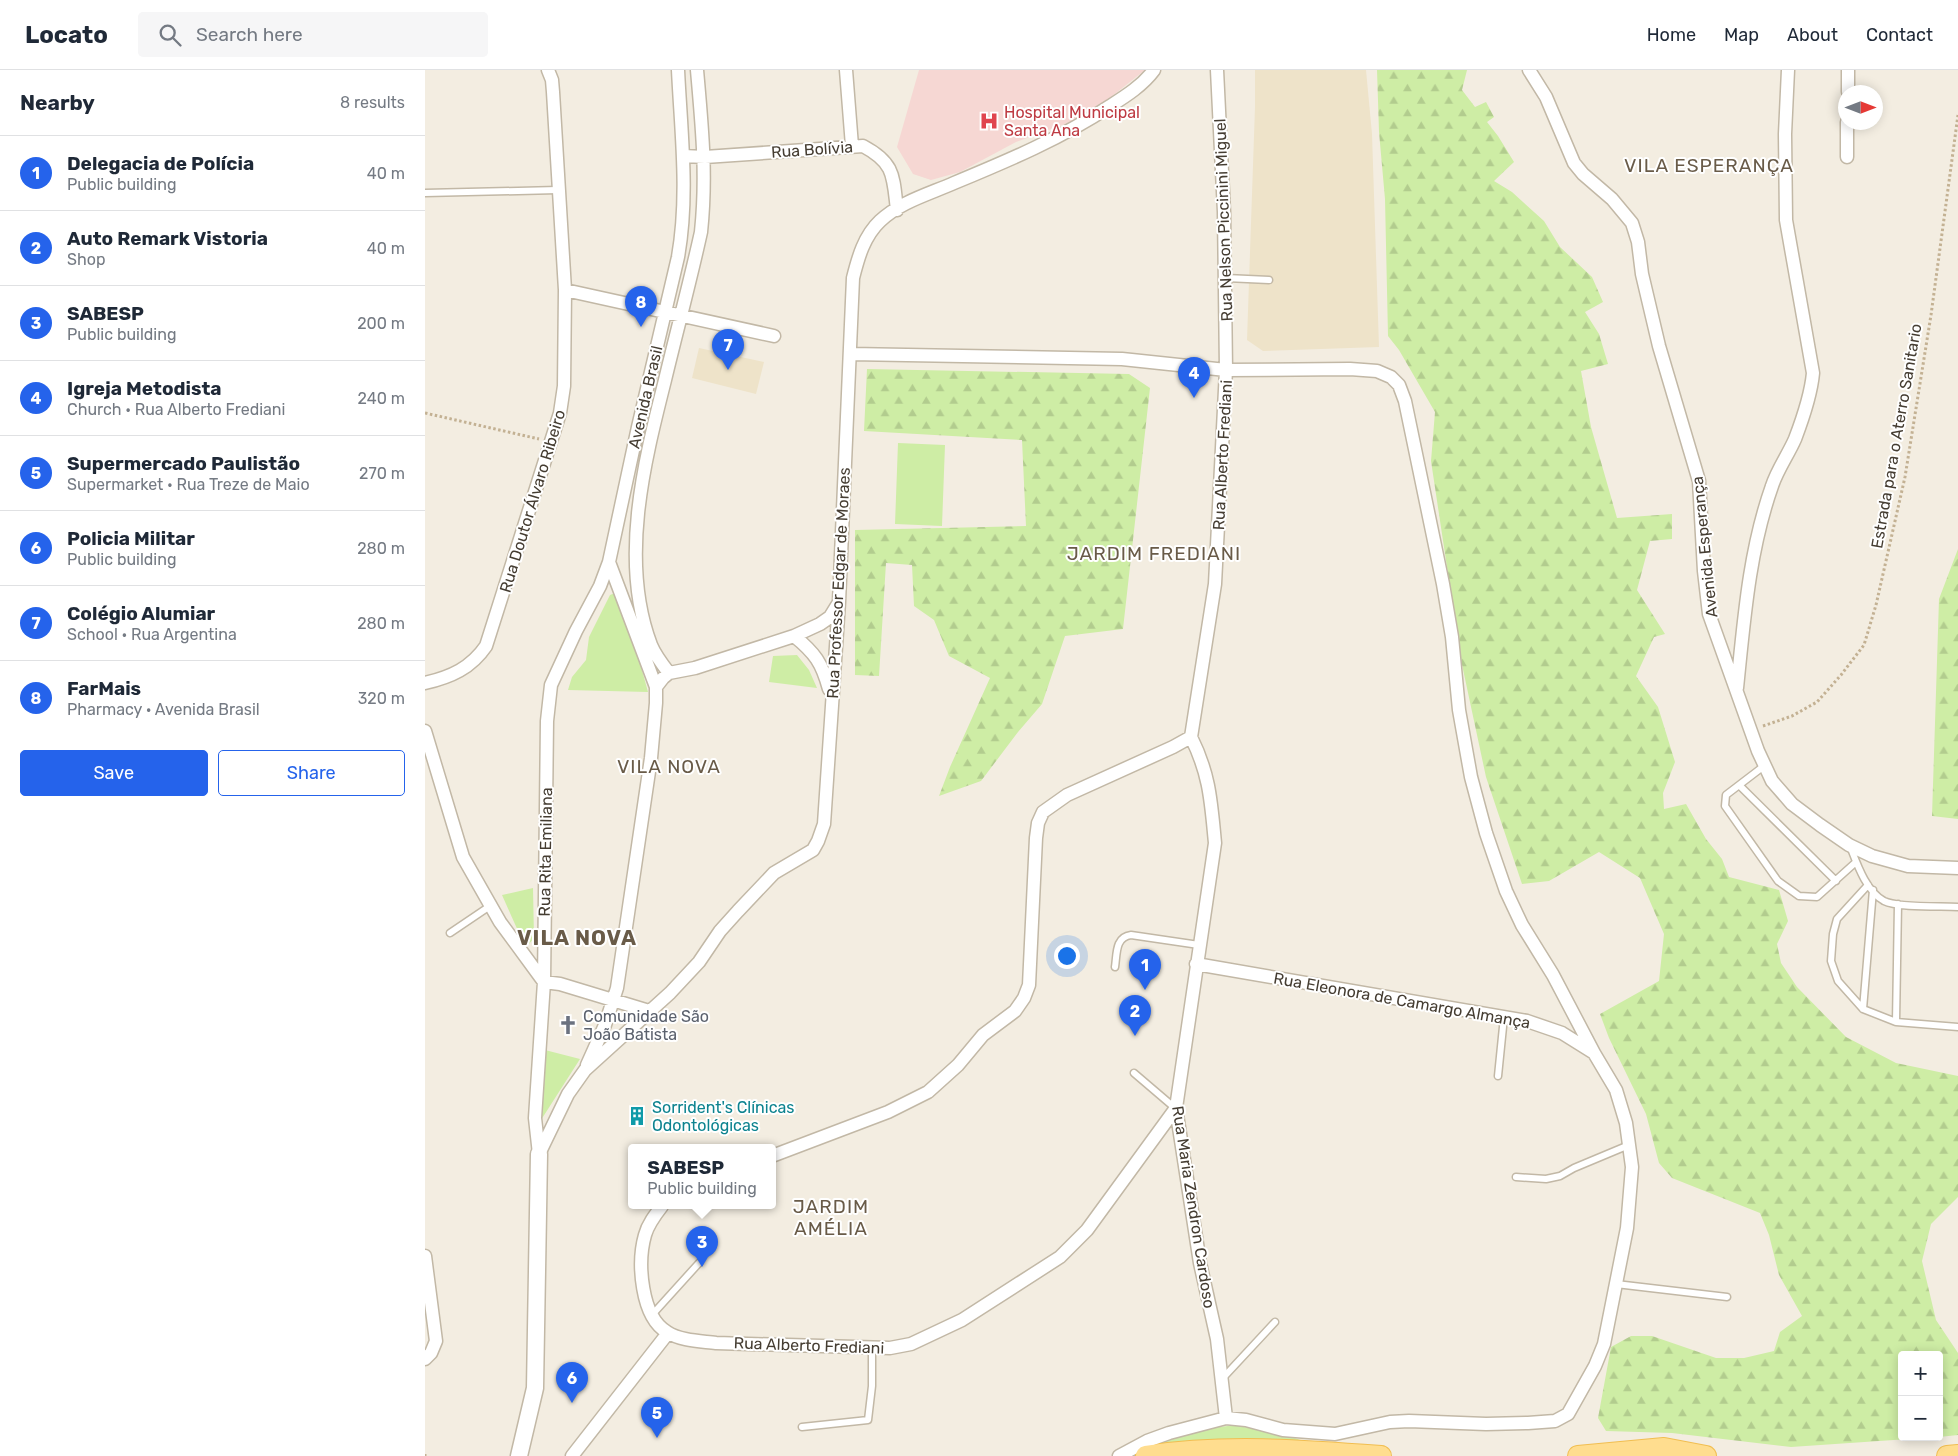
<!DOCTYPE html>
<html lang="en">
<head>
<meta charset="utf-8">
<style>
  body { margin:0; font-family:Rubik,sans-serif; background:#f6f6f7; color:#1f2937 }
  .controls { position:absolute; right:15px; bottom:15px; display:grid; overflow:hidden; border-radius:5px; box-shadow:0 2px 12px #0003 }
  .controls button { width:45px; height:45px; display:grid; place-items:center; padding:0; border:0; border-bottom:1px solid #e0e1e3; background:#fff; color:#1f2937; font:25px sans-serif }
  .compass { position:absolute; left:1413px; top:15px; width:45px; height:45px; border-radius:50%; background:#fff; box-shadow:0 2px 12px #0003; rotate:90deg }
  .you { position:absolute; left:641px; top:885px; width:18px; height:18px; margin:-12px; border:4px solid #fff; border-radius:50%; background:#1a73e8; box-shadow:0 0 0 8px #1a73e833 }
  .badge { display:grid; place-items:center; width:32px; height:32px; border-radius:50%; background:#2563eb; color:#fff; font-size:16px; font-weight:700 }
  .pin { position:absolute; translate:-50% -41px; filter:drop-shadow(0 1px 2px #0008) }
  .pin::after { content:''; position:absolute; top:26px; width:18px; height:15px; background:inherit; clip-path:polygon(0 0,100% 0,50% 100%) }
  .popup { position:absolute; left:203px; top:1074px; width:148px; height:65px; box-sizing:border-box; display:grid; place-content:center; border-radius:5px; background:#fff; filter:drop-shadow(0 1px 4px #0005); font-size:16px; white-space:nowrap; color:#747a83 }
  .popup b { font-size:19px; color:#1f2937 }
  .popup::after { content:''; position:absolute; left:50%; top:100%; margin-left:-10px; border:10px solid transparent; border-top-color:#fff }
  .list { margin:0; padding:0; list-style:none }
  h2 { display:flex; justify-content:space-between; align-items:center; height:65px; margin:0; padding:0 20px; font-size:21px }
  h2 small { font-size:16px; font-weight:400; color:#747a83 }
  .list li { display:grid; grid-template-columns:32px 1fr auto; gap:15px; align-items:center; box-sizing:border-box; height:75px; padding:0 20px; border-top:1px solid #e0e1e3 }
  .list b { display:block; font-size:19px; white-space:nowrap }
  .list p { margin:0; font-size:16px; white-space:nowrap; color:#747a83 }
  .list em { font-size:16px; font-style:normal; color:#747a83 }
  .actions { display:flex; gap:10px; padding:15px 20px }
  .actions a { flex:1; padding:11px 0; border:1px solid #2563eb; border-radius:5px; text-align:center; font-size:18px; color:#2563eb }
  .actions .main { background:#2563eb; color:#fff }
  .icon { flex:none; width:28px; height:28px; fill:none; stroke:currentColor; stroke-width:2; stroke-linecap:round; stroke-linejoin:round }
  .map { position:relative; flex:none; width:1533px; height:1386px; overflow:hidden }
  header { display:flex; align-items:center; gap:30px; box-sizing:border-box; height:70px; padding:0 25px; background:#fff; border-bottom:1px solid #e0e1e3 }
  header strong { font-size:24px }
  nav { display:flex; gap:28px; margin-inline-start:auto; font-size:18px }
  .search { width:350px; height:45px; background:#f6f6f7; display:flex; align-items:center; gap:12px; box-sizing:border-box; padding:0 18px; border-radius:5px; color:#747a83; font-size:19px }
  main { display:flex }
  aside { flex:1; background:#fff }
  .map>svg:first-child { display:block }
  .education { fill:#eee3c9 }
  .medical { fill:#f6d7d3 }
  .green { fill:#ceeda5 }
  .forest { fill:url(#forest-firs) }
  .lines { fill:none; stroke-linecap:round; stroke-linejoin:round }
  .service-casing { stroke:#c2b8a6; stroke-width:9 }
  .minor-casing { stroke:#c2b8a6; stroke-width:15 }
  .tertiary-casing { stroke:#c2b8a6; stroke-width:19 }
  .primary-casing { stroke:#f1be51; stroke-width:22 }
  .path { stroke:#c3b193; stroke-width:3; stroke-dasharray:2.5 2.5; stroke-linecap:butt }
  .service { stroke:#fff; stroke-width:6 }
  .minor { stroke:#fff; stroke-width:12 }
  .tertiary { stroke:#fff; stroke-width:16 }
  .primary { stroke:#ffdd8f; stroke-width:20 }
  .labels { text-anchor:middle; stroke-width:4; stroke-linejoin:round; paint-order:stroke }
  .health-label { font-size:16px; fill:#be3a42; stroke:#fff; text-anchor:start }
  .street-label { font-size:16px; fill:#453d32; stroke:#fff }
  .worship-label { font-size:16px; fill:#5b616d; stroke:#fff; text-anchor:start }
  .culture-label { font-size:16px; fill:#0d838f; stroke:#fff; text-anchor:start }
  .quarter-label { font-size:19px; letter-spacing:1px; fill:#695b48; stroke:#fff }
  .district-label { font-size:21px; font-weight:bold; letter-spacing:1px; fill:#695b48; stroke:#fff }
</style>
</head>
<body>
<header>
<strong>Locato</strong>
<div class="search"><svg class="icon" aria-label="search" viewBox="0 0 24 24"><circle cx="10" cy="10" r="6"/><path d="M15 15l6 6"/></svg>Search here</div>
<nav><a>Home</a><a>Map</a><a>About</a><a>Contact</a></nav>
</header>
<main>
<aside>
<h2>Nearby<small>8 results</small></h2>
<ul class="list">
<li><span class="badge">1</span><div><b>Delegacia de Polícia</b><p>Public building</p></div><em>40 m</em></li>
<li><span class="badge">2</span><div><b>Auto Remark Vistoria</b><p>Shop</p></div><em>40 m</em></li>
<li><span class="badge">3</span><div><b>SABESP</b><p>Public building</p></div><em>200 m</em></li>
<li><span class="badge">4</span><div><b>Igreja Metodista</b><p>Church · Rua Alberto Frediani</p></div><em>240 m</em></li>
<li><span class="badge">5</span><div><b>Supermercado Paulistão</b><p>Supermarket · Rua Treze de Maio</p></div><em>270 m</em></li>
<li><span class="badge">6</span><div><b>Policia Militar</b><p>Public building</p></div><em>280 m</em></li>
<li><span class="badge">7</span><div><b>Colégio Alumiar</b><p>School · Rua Argentina</p></div><em>280 m</em></li>
<li><span class="badge">8</span><div><b>FarMais</b><p>Pharmacy · Avenida Brasil</p></div><em>320 m</em></li>
</ul>
<div class="actions"><a class="main">Save</a><a>Share</a></div>
</aside>
<div class="map">
<svg width="1533" height="1386" viewBox="0 0 1533 1386">
  <defs>
    <pattern id="forest-firs" width="22" height="20" patternUnits="userSpaceOnUse" patternTransform="scale(1.25)"><rect width="22" height="20" fill="#ceeda5"/><path d="M5 1l3.5 6h-7zM16 11l3.5 6h-7z" fill="#b2cc8e"/></pattern>
  </defs>
  <rect width="100%" height="100%" fill="#f3ede1"/>
  <!-- education -->
  <path class="education" d="M830,0H941L947,64L954,277L838,281L822,270L830,37Z
    M274,278L339,292L331,324L267,308Z"/>
  <!-- medical -->
  <path class="medical" d="M494,0H720L662,46L591,72L535,102L506,110L488,104L472,77Z"/>
  <!-- green -->
  <path class="green" d="M473,373L520,375L517,456L470,454Z
    M190,523L206,560L223,622L143,620L147,607L161,590L164,567L185,525Z
    M372,585L384,600L392,618L344,612L348,586Z
    M108,818L109,868L104,874L98,872L77,825Z
    M120,980L155,989L116,1050Z
    M810,1355C834,1361 864,1363 884,1374L822,1370H778L714,1379L749,1363Z"/>
  <!-- forest -->
  <path class="forest" d="M952,0H1042L1037,20L1050,37L1061,32L1069,47L1062,52L1073,66L1089,92L1069,111L1087,122L1119,151L1135,177L1167,207L1178,232L1160,242L1174,264L1183,294L1156,301L1166,357L1192,448L1247,444V469L1225,471L1212,520L1240,564L1229,567L1211,606L1233,637L1250,692L1238,723L1239,739L1261,734L1281,769L1297,789L1304,807L1354,820L1363,851L1352,874L1356,893L1372,917L1421,967L1471,993L1533,1006V1127L1506,1154L1497,1191L1511,1250L1533,1283V1365L1514,1367V1285H1477V1367H1513L1366,1377L1247,1363L1181,1361L1173,1348L1186,1277L1206,1266H1227L1291,1288H1319L1349,1281L1355,1262L1377,1246L1354,1205L1344,1165L1335,1143L1247,1108L1234,1093L1221,1044L1184,968L1175,944L1234,911L1239,864L1215,808L1174,782L1124,811L1097,814L1061,707L1036,590L1006,391L1010,342L974,280L963,266L960,129L954,62Z
    M442,299L704,304L725,318L698,559L640,566L617,634L593,662L556,711L514,726L525,697L565,608L524,586L509,550L489,536L487,495L461,493L454,606L430,605V460L601,456L597,370L439,361Z
    M1533,479V749L1507,746L1514,529Z"/>
  <g class="lines">
    <!-- service casing -->
    <g class="service-casing">
      <path id="service" d="M0,123L133,120
        M801,208L844,210
        M1339,696L1301,725L1300,736L1353,811L1374,826L1392,827L1431,792
        M1315,716L1411,811
        M1425,776C1432,794 1441,821 1459,831C1473,838 1516,836 1533,837
        M1443,815L1412,849L1408,864L1406,891L1413,911L1438,939L1471,952L1533,957
        M25,863L65,836
        M690,897C692,884 690,867 706,865L774,875
        M1438,939L1448,820
        M1471,952L1473,834
        M709,1003L750,1038
        M1073,1006L1079,947
        M1091,1107L1121,1109L1135,1106L1149,1098L1204,1075
        M1191,1214L1302,1227
        M226,1246L274,1193
        M797,1309L850,1252
        M377,1357L443,1350L447,1316V1279"/>
    </g>
    <!-- minor casing -->
    <g class="minor-casing">
      <path id="minor" d="M421,0L427,76
        M792,0L799,142L801,300L925,299L952,301L966,307L974,315L980,331L1018,514L1027,567L1034,640L1046,707L1061,763L1081,821L1097,855L1128,905L1169,983
        M1104,0L1121,27L1149,93L1158,104L1187,129L1207,153L1213,172L1217,204L1234,276L1274,411L1279,501L1284,544L1333,681L1347,711L1367,734L1395,755L1424,775L1447,786L1483,796L1533,798
        M1423,22V0
        M258,86L280,87L438,76C470,93 468,106 472,140
        M1422,87V52
        M140,220L349,266
        M184,492L231,617
        M369,566C390,583 397,593 404,619
        M244,603C237,594 230,585 226,575C194,491 219,393 240,310C252,260 265,212 276,162C282,105 277,57 272,0
        M0,613C26,607 46,598 61,576L135,343L139,316L140,220L128,22L127,10L123,0
        M1312,618C1319,550 1324,481 1347,416C1352,400 1363,385 1370,369C1378,348 1386,325 1388,303L1361,150L1360,64L1363,0
        M0,661L38,787L75,852L119,912L135,914L224,941
        M766,667C785,705 786,732 790,773L751,1038L775,1193L792,1269L801,1348
        M162,995L180,955L192,918L226,688L231,633V617L238,608L244,603L270,598L369,566L395,554L405,547L413,534
        M114,1084L143,1024L160,1000L245,923L274,892L295,861L313,841L349,803L388,780L393,771L399,754L414,532L428,208C433,188 439,166 455,151C475,132 504,124 529,113C582,91 637,68 685,36C701,26 718,15 729,0
        M114,1084L110,1048L119,912L122,651L126,615L151,561L175,516L184,492L213,357L253,187C264,125 256,62 253,0
        M347,1086L463,1042L503,1022L533,995L558,965L590,941L599,928L604,915L611,768L613,753L618,742L642,725L748,677L766,667L790,514L801,300L697,289L426,284
        M237,1136C230,1145 223,1154 220,1165C212,1193 216,1247 242,1262C256,1271 276,1271 291,1273L465,1278L486,1274L537,1250L635,1187L662,1160L751,1038
        M0,1186L11,1271L6,1283L0,1289
        M147,1386L243,1263
        M694,1386L722,1371L744,1363L801,1348L821,1350L858,1360L910,1364L965,1352L984,1351L1061,1354L1103,1353L1130,1351L1143,1344L1170,1296L1179,1274L1202,1158L1207,1097L1201,1053L1191,1020L1169,983L1137,963L1102,951L771,894"/>
    </g>
    <!-- tertiary casing -->
    <g class="tertiary-casing">
      <path id="tertiary" d="M94,1386L110,1318L114,1084"/>
    </g>
    <!-- primary casing -->
    <g class="primary-casing">
      <path id="primary" d="M721,1386C798,1374 878,1380 956,1386
        M1153,1386L1239,1378L1281,1386
        M1522,1386L1533,1385"/>
    </g>
    <!-- path -->
    <path class="path" d="M0,343L114,369
      M1338,656L1367,646L1392,632L1416,605L1439,575L1451,535L1480,407L1506,245L1533,45
      M0,1384V1386"/>
    <!-- service -->
    <use href="#service" class="service"/>
    <!-- minor -->
    <use href="#minor" class="minor"/>
    <!-- tertiary -->
    <use href="#tertiary" class="tertiary"/>
    <!-- primary -->
    <use href="#primary" class="primary"/>
  </g>
  <!-- icons -->
  <defs>
    <g id="hospital-bare" transform="scale(1.5)"><path d="M-5-5h3v3.5h4V-5h3V5h-3V1.5h-4V5h-3Z" fill="#e0444e" stroke="#fff" stroke-width="2.5" paint-order="stroke"/></g>
    <g id="church-bare" transform="scale(1.5)"><path d="M-1.2-6h2.4v3.5h3.3v2.4h-3.3V6h-2.4V-.1h-3.3v-2.4h3.3Z" fill="#6b7280" stroke="#fff" stroke-width="2.5" paint-order="stroke"/></g>
    <g id="building-bare" transform="scale(1.5)"><path d="M-4-6H4V6H1V3H-1V6H-4ZM-2.5-4.3h1.7v1.8h-1.7ZM.8-4.3h1.7v1.8H.8ZM-2.5-1h1.7V.8h-1.7ZM.8-1h1.7V.8H.8Z" fill="#0f9aa8" stroke="#fff" stroke-width="2.5" paint-order="stroke"/></g>
  </defs>
  <g fill-rule="evenodd">
    <use href="#hospital-bare" x="564" y="51"/>
    <use href="#church-bare" x="143" y="955"/>
    <use href="#building-bare" x="212" y="1046"/>
  </g>
  <g class="labels">
    <!-- health labels -->
    <g class="health-label">
      <text x="579" y="48">Hospital Municipal<tspan x="579" dy="18">Santa Ana</tspan></text>
    </g>
    <!-- street labels -->
    <g class="street-label">
      <text transform="translate(387 79) rotate(-4)" y="6">Rua Bolívia</text>
      <text transform="translate(798 150) rotate(-92)" y="6">Rua Nelson Piccinini Miguel</text>
      <text transform="translate(220 327) rotate(-77)" y="6">Avenida Brasil</text>
      <text transform="translate(1471 366) rotate(-80)" y="6">Estrada para o Aterro Sanitario</text>
      <text transform="translate(797 385) rotate(-87)" y="6">Rua Alberto Frediani</text>
      <text transform="translate(107 431) rotate(-73)" y="6">Rua Doutor Álvaro Ribeiro</text>
      <text transform="translate(1279 477) rotate(-96)" y="6">Avenida Esperança</text>
      <text transform="translate(413 513) rotate(-87)" y="6">Rua Professor Edgar de Moraes</text>
      <text transform="translate(120 782) rotate(-89)" y="6">Rua Rita Emiliana</text>
      <text transform="translate(977 930) rotate(10)" y="6">Rua Eleonora de Camargo Almança</text>
      <text transform="translate(769 1137) rotate(81)" y="6">Rua Maria Zendron Cardoso</text>
      <text transform="translate(384 1275) rotate(2)" y="6">Rua Alberto Frediani</text>
    </g>
    <!-- worship labels -->
    <g class="worship-label">
      <text x="158" y="952">Comunidade São<tspan x="158" dy="18">João Batista</tspan></text>
    </g>
    <!-- culture labels -->
    <g class="culture-label">
      <text x="227" y="1043">Sorrident's Clínicas<tspan x="227" dy="18">Odontológicas</tspan></text>
    </g>
    <!-- quarter labels -->
    <g class="quarter-label">
      <text x="1284" y="102">VILA ESPERANÇA</text>
      <text x="729" y="490">JARDIM FREDIANI</text>
      <text x="244" y="703">VILA NOVA</text>
      <text x="406" y="1143">JARDIM<tspan x="406" dy="22">AMÉLIA</tspan></text>
    </g>
    <!-- district labels -->
    <g class="district-label">
      <text x="152" y="875">VILA NOVA</text>
    </g>
  </g>
</svg>
<div class="controls">
<button>+</button>
<button>−</button>
</div>
<svg class="compass" viewBox="-18 -18 36 36"><path d="M0-13l5 13h-10z" fill="#e53935"/><path d="M0 13l5-13h-10z" fill="#747a83"/></svg>
<div class="you"></div>
<div class="pin badge" style="left:720px;top:920px">1</div>
<div class="pin badge" style="left:710px;top:966px">2</div>
<div class="pin badge" style="left:277px;top:1197px">3</div>
<div class="popup"><b>SABESP</b>Public building</div>
<div class="pin badge" style="left:769px;top:328px">4</div>
<div class="pin badge" style="left:232px;top:1368px">5</div>
<div class="pin badge" style="left:147px;top:1333px">6</div>
<div class="pin badge" style="left:303px;top:300px">7</div>
<div class="pin badge" style="left:216px;top:257px">8</div>
</div>
</main>
</body>
</html>
